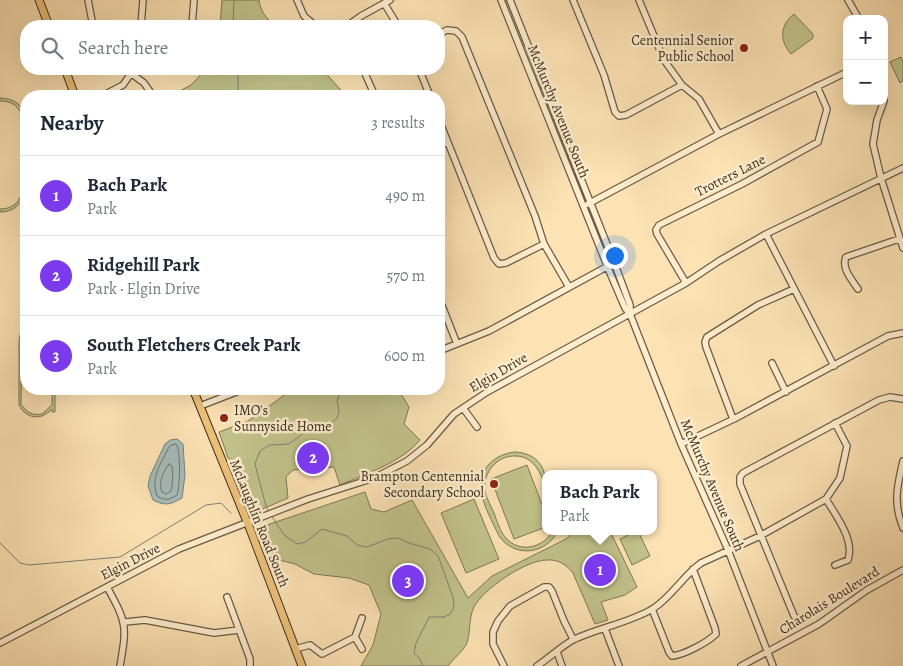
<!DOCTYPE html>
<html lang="en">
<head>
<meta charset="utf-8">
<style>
  body { margin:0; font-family:Alegreya,serif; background:#f6f6f7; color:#1f2937 }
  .controls { position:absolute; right:15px; top:15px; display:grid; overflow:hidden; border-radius:10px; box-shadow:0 5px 20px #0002 }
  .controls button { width:45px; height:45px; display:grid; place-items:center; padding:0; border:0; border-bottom:1px solid #e0e1e3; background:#fff; color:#1f2937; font:25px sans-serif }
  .you { position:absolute; left:614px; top:255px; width:18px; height:18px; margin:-12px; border:4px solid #fff; border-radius:50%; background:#1a73e8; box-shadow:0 0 0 8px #1a73e833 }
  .badge { display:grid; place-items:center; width:32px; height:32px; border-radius:50%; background:#7c3aed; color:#fff; font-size:16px; font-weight:700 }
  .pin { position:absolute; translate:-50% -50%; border:2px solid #fff; box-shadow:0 1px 5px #0006 }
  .popup { position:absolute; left:542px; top:470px; width:115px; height:65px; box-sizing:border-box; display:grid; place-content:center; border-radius:10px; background:#fff; filter:drop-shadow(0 1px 4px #0005); font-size:16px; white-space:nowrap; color:#747a83 }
  .popup b { font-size:19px; color:#1f2937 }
  .popup::after { content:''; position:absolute; left:50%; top:100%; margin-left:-10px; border:10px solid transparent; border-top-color:#fff }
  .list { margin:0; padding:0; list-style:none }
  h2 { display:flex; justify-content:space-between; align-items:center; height:65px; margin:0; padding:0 20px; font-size:21px }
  h2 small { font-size:16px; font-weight:400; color:#747a83 }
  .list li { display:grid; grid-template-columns:32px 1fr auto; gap:15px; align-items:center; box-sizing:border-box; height:80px; padding:0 20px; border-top:1px solid #e0e1e3 }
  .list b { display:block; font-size:19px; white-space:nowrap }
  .list p { margin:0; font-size:16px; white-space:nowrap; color:#747a83 }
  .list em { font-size:16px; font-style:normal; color:#747a83 }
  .icon { flex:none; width:28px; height:28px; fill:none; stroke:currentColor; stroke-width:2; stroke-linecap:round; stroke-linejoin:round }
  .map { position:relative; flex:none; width:903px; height:666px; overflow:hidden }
  .search { position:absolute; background:#fff; box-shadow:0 5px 20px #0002; left:20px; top:20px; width:425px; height:55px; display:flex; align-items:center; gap:12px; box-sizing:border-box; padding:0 18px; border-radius:20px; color:#747a83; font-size:19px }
  .panel { position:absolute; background:#fff; box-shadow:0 5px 20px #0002; left:20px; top:90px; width:425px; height:305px; border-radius:20px }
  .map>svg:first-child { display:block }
  .green { fill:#c2c38b; stroke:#7e7855 }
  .water { fill:#a5bbb9; stroke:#7a827b }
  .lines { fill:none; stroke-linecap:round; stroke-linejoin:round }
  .shore { stroke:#70746c; stroke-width:1 }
  .stream { stroke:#7a827b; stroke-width:1 }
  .minor-casing { stroke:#6b5a44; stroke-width:8 }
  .major-casing { stroke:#3a2d1f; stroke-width:9 }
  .minor { stroke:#feedce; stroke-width:5.5 }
  .major { stroke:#eec27a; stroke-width:7 }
  .poi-dot { fill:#8f2418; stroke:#feedce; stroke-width:2 }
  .labels { text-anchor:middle; stroke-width:5; stroke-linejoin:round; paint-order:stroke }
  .poi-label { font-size:14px; fill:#3a2d1f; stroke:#feedce; text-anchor:end }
  .street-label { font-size:14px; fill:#3a2d1f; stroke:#feedce }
</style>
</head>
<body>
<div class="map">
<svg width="903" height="666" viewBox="0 0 903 666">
  <rect width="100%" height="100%" fill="#fde3b4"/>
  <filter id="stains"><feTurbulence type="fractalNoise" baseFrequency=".004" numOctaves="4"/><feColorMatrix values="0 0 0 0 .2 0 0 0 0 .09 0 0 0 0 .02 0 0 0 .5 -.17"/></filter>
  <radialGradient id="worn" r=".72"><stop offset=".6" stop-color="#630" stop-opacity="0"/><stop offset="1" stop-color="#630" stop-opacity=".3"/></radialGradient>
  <!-- green -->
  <path class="green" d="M222,0H259C260,11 267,19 275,26H220Z
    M794,14L813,34V38L791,54C779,40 780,25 794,14Z
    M901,57L903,62V81L900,83L890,62Z
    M206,69H322L346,96H170L191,85Z
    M0,98C13,98 22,104 26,117V191C21,204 15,212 0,212V209C8,209 16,206 20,198C24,188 23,132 23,118C19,106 12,101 0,101Z
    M26,327L22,342L21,404C26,412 33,416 42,414L52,405V389H55V412H52V409C41,421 26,419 19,405V342L20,335Z
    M293,389H398L409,407L404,424L420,440C402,462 366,474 340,485L334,467L293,470L286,477L288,498L251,514L229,458H228L219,432L248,421Z
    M516,452C537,454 546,466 546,487C540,472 534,457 516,456C497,455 482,473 485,492C487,499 491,506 494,513C497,521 500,531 505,537C519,554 543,548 553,531H558C546,555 514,558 499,536C493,523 483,505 481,491C477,469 496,453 516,452Z
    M527,465L546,515V527L514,539L491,479Z
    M365,492L371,509L384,512L412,500L468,598L492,576L566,539L574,531H610L637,587L625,595L601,602L608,620L595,624L573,573C567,565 558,559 547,560C526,560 483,589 474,607C468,619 471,635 466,645C461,653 453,659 448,666H361L373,645L381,614L369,585L349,578L314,574L295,564L271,558L258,528Z
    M474,499L499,559L466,573L441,513Z
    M636,531H638L650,556L632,565L620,539Z"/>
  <!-- water -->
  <path class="water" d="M177,439L183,444L185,475L182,498C170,505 165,506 153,500L148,486L150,476L165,444L170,440Z"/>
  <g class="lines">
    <!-- shore -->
    <path class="shore" d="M172,445L176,444C181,451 180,487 177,495C169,500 165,501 157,496C150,477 161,464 169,447Z
      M169,464L172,466C173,474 173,484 171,491L166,494L162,492C158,481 163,473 169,464Z"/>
    <!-- stream -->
    <path class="stream" d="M233,26L234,0
      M235,69L238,71V96
      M269,512L266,506L255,464L260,451L270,445L289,444L305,432L323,433L327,427L337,418L339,411L337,401L340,393L344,391L370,392L377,389
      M271,515L284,535L297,544L306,542L322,529L347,536L357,545L367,547L388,539L398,538L412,544L430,549L438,556L453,597L454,607L450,614L444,617
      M0,543L20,563L29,565L120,557L206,505L221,503L231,513
      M423,666L420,659L414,653L416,643L429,617H444"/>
    <!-- minor casing -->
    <g class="minor-casing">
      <path id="minor" d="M88,0L93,26
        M297,0L304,16L316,26
        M501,0L610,273L625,308L630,314L681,444L728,550L773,666
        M510,0L614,262L630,305V314
        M573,0L604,75L615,112L619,116L626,115L682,85
        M639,0L664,60L682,85L699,99L719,134
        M848,0L859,19
        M384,3L398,26
        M141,26L143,0
        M192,26L194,0
        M347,26L361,16L390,0
        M439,34L447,30L456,31L462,37L535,216L544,244L569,287
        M363,69L375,96
        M419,69L430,96
        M132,74L144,83L153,96
        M884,79V101
        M102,96L123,85L134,69
        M884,101L877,120L873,144L881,178L903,248
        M439,120L494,258L499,264L506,263L544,244
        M439,146L447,143
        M588,204L719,134L847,72
        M766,234L834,366
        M686,283L657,234L656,230L659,225L742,184L818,142L827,109L817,86
        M858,289C852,280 841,268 846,257L899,239
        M439,298L457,344
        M439,351L489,331L610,265
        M772,363L786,392
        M200,406L244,389
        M463,408L477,427
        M733,419L706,347L705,342L707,337L758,305L794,289
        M681,444L734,419L888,336L903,333
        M903,461C897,487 893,503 903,528
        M826,499C836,516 855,540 848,560L835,565
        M107,587C127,623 127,626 120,666
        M227,597L250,659V666
        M652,609L669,652L672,656C684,655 708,642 716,634L715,628L693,569
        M798,619L794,616L740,484V477L743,473L879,400L890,397L903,399
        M125,622L145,620L214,633L239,630
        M605,629L619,666
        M355,637L362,649
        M0,643L179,549L308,499L374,478L407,461L427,445L454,414L487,392L686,283L719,261L766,234L903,168
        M295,649L310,645L322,654L355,637L362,618
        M557,652L562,666
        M504,666L493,644V632L498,621L510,606L544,587H549L552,591L564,621L573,639
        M537,666C548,659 565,643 575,639C598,628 632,622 654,608C672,596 683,576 701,563L760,536L826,499L840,478L847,446L835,423
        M741,666L819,624L867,590L903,570"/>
    </g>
    <!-- major casing -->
    <g class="major-casing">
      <path id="major" d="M39,0L49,26
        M65,69L75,96
        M193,389L250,529L302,666"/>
    </g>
    <!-- minor -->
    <use href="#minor" class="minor"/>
    <!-- major -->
    <use href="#major" class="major"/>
  </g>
  <!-- markers -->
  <g class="poi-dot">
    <circle cx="744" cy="48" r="5"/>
    <circle cx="224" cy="418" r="5"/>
    <circle cx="494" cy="484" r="5"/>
  </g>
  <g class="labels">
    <!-- poi labels -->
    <g class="poi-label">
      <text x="734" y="45">Centennial Senior<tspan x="734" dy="16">Public School</tspan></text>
      <text x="234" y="415" text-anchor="start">IMO's<tspan x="234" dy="16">Sunnyside Home</tspan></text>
      <text x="484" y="481">Brampton Centennial<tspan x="484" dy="16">Secondary School</tspan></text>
    </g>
    <!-- street labels -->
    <g class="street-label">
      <text transform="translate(559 111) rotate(68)" y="5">McMurchy Avenue South</text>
      <text transform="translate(730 175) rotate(-27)" y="5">Trotters Lane</text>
      <text transform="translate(498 372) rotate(-30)" y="5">Elgin Drive</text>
      <text transform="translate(713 485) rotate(67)" y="5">McMurchy Avenue South</text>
      <text transform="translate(260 523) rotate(68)" y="5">McLaughlin Road South</text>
      <text transform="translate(130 561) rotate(-27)" y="5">Elgin Drive</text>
      <text transform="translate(829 600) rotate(-32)" y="5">Charolais Boulevard</text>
    </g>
  </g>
  <rect width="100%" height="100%" filter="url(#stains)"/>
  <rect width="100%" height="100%" fill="url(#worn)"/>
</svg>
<div class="controls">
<button>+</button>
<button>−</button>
</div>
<div class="you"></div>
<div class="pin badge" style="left:600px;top:570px">1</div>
<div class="popup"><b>Bach Park</b>Park</div>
<div class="pin badge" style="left:313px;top:458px">2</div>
<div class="pin badge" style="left:408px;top:581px">3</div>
<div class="search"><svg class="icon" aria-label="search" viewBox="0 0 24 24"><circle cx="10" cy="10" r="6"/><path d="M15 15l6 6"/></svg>Search here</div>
<section class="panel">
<h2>Nearby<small>3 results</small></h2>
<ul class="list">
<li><span class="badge">1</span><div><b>Bach Park</b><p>Park</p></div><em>490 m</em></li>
<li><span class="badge">2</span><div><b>Ridgehill Park</b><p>Park · Elgin Drive</p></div><em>570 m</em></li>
<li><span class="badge">3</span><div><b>South Fletchers Creek Park</b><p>Park</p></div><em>600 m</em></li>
</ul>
</section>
</div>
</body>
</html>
